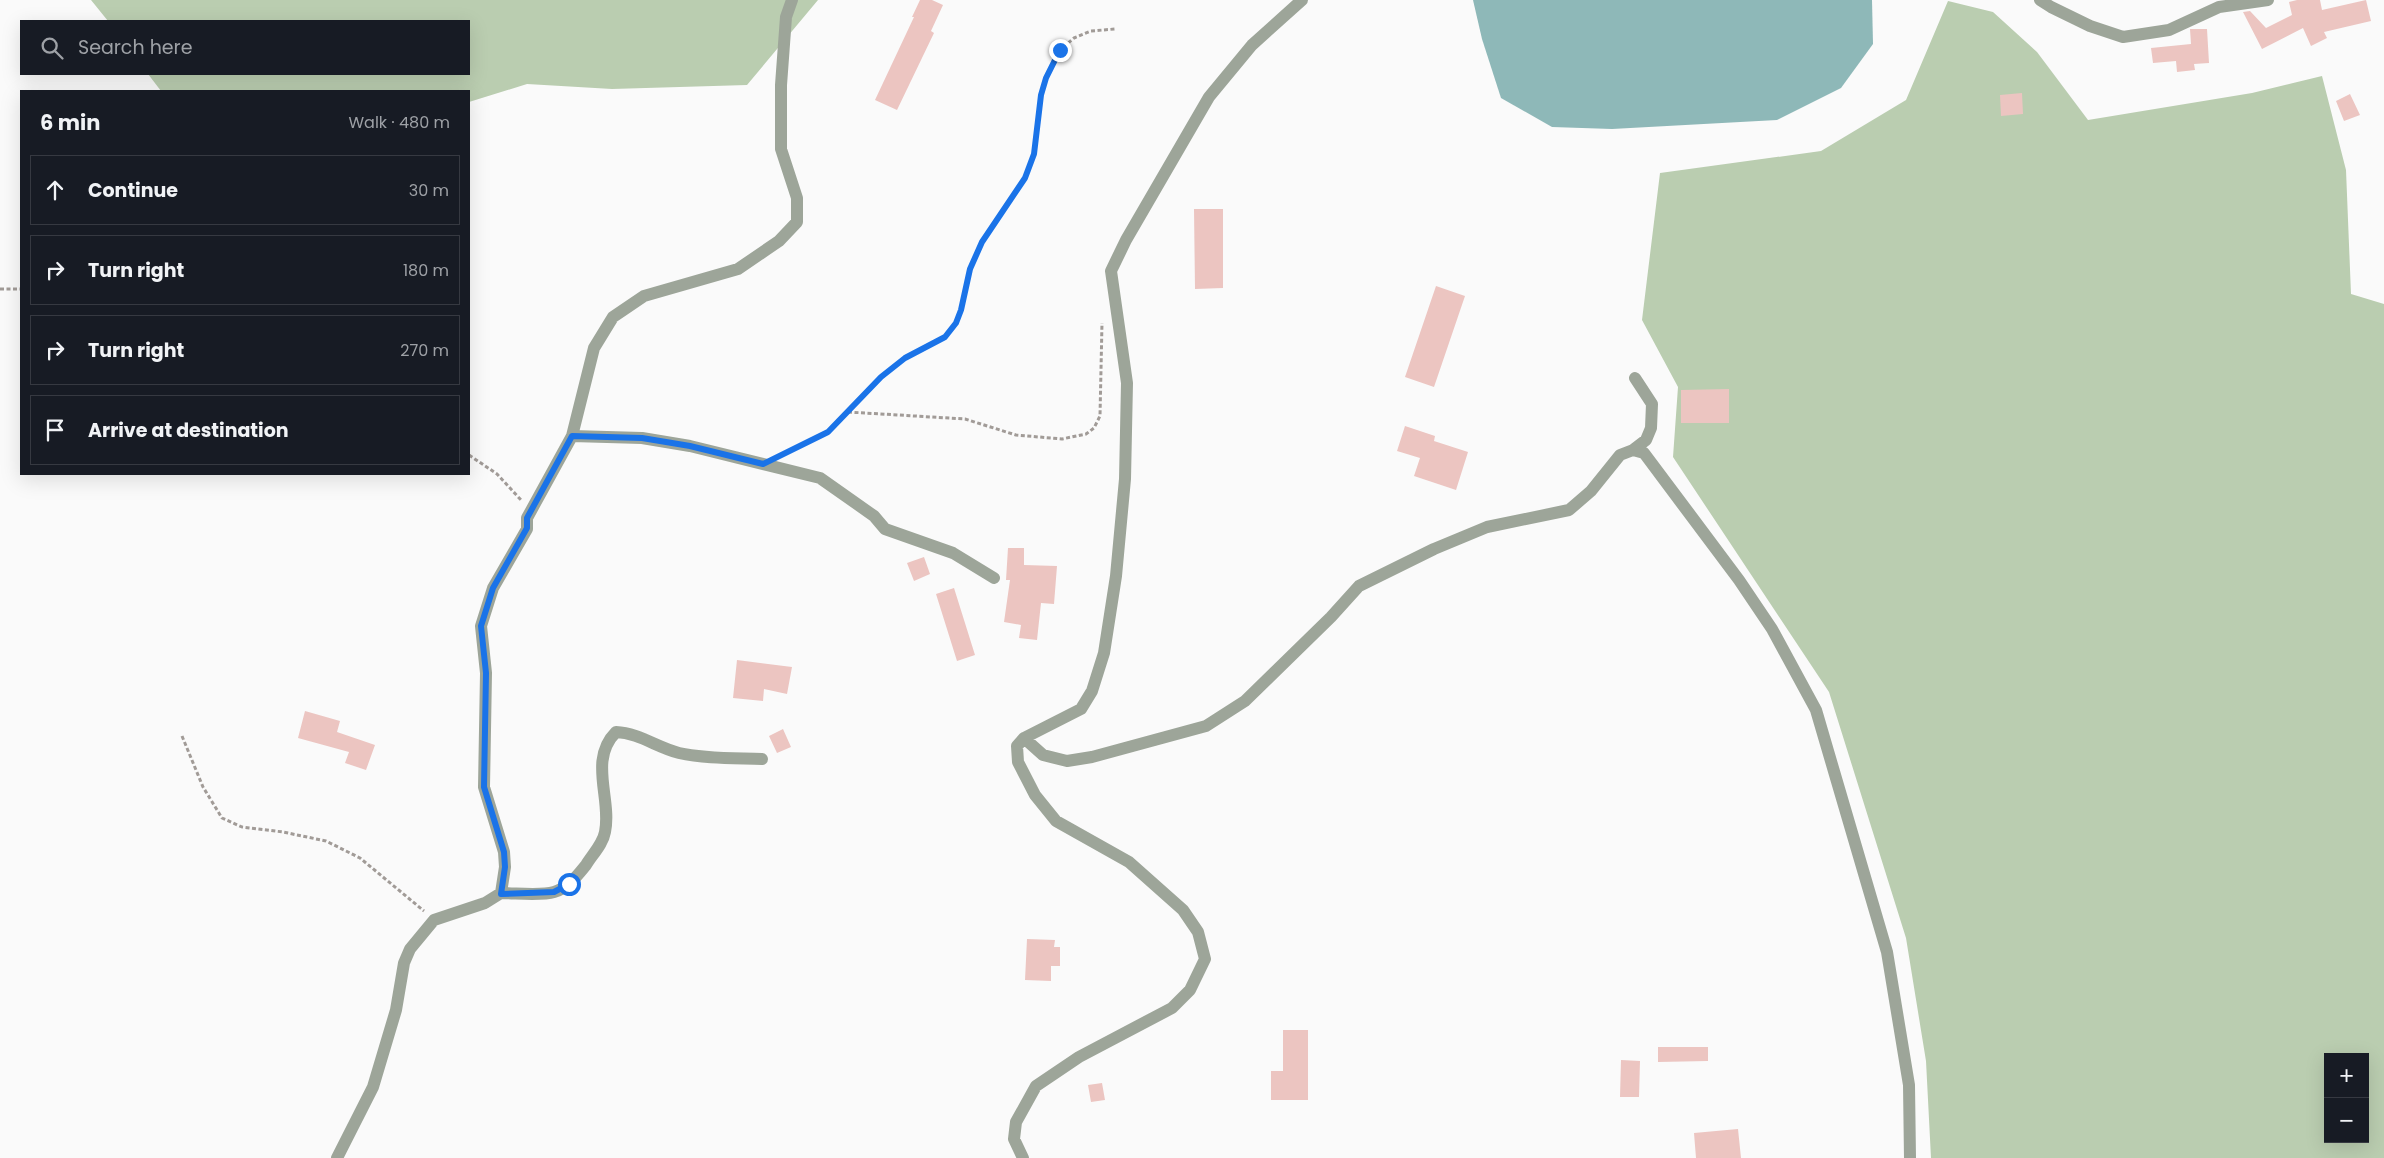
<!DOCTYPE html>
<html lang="en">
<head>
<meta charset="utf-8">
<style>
  body { margin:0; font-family:Poppins,sans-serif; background:#20242c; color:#f1f3f6 }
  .controls { position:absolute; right:15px; bottom:15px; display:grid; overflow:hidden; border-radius:0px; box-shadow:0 5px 20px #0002 }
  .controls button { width:45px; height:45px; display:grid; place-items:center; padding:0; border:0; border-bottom:1px solid #363941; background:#171b24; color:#f1f3f6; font:25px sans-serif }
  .stop { position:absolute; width:15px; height:15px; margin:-11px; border:4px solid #1a73e8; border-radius:50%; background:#fff }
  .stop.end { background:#1a73e8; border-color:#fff; box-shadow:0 1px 5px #0008 }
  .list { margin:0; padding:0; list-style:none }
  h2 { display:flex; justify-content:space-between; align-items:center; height:65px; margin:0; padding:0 20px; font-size:21px }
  h2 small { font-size:16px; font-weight:400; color:#9ea1a6 }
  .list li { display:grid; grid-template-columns:32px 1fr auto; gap:15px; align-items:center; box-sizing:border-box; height:70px; margin:0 10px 10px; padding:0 10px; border:1px solid #363941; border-radius:0px }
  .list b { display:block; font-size:19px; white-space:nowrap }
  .list em { font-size:16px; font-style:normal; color:#9ea1a6 }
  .icon { flex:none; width:28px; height:28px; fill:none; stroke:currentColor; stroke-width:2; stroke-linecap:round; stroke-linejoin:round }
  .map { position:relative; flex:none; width:2384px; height:1158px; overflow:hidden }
  .search { position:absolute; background:#171b24; box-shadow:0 5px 20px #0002; left:20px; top:20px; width:450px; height:55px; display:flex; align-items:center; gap:12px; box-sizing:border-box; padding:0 18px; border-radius:0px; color:#9ea1a6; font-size:19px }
  .panel { position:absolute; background:#171b24; box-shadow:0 5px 20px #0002; left:20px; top:90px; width:450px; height:385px; border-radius:0px }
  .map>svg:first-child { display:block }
  .forest { fill:#bacdb0; fill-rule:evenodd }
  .water { fill:#8eb8b8 }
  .building { fill:#ecc5c1 }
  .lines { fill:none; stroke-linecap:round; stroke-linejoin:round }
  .path { stroke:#a19b97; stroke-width:3; stroke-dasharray:4 2.5; stroke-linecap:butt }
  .minor { stroke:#9da599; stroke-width:12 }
  .route { stroke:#1a73e8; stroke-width:6 }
</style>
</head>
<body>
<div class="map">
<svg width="2384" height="1158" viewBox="0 0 2384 1158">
  <rect width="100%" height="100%" fill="#fafafa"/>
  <!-- forest -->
  <path class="forest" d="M91,0H818L747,85L612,89L527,84L469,102V91H161L148,74H469V21H108Z
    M1948,1L1993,12L2037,52L2088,120L2252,93L2322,76L2346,170L2351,294L2384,304V1158H1931L1926,1061L1906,938L1829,692L1673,457L1678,387L1642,320L1660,173L1821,151L1906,100ZM2328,1057H2365V1139H2328Z"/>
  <!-- water -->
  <path class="water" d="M1473,0H1872L1873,44L1841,88L1777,120L1612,129L1552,127L1501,98L1482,39Z"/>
  <!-- building -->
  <path class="building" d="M920,0H932L943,5L931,31L934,33L897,110L875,100L914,17H912Z
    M2297,0H2320L2322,10L2366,0L2371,21L2324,32L2327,38L2311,46L2303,28L2262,49L2243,12L2250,11L2266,28L2292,15L2289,2Z
    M2190,29H2207L2209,63L2194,64L2195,70L2177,72L2176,61L2153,63L2151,48L2191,44Z
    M2022,93L2023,114L2001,116L2000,95Z
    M2350,94L2360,115L2344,121L2336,101Z
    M1194,209H1223V288L1195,289Z
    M1436,286L1465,296L1434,387L1405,377Z
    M1729,389V423H1681V390Z
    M1405,426L1435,436L1434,441L1468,452L1456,490L1414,476L1420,458L1397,451Z
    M1008,548H1024V565L1057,566L1054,604L1041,603L1037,640L1019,638L1021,625L1004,622L1010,580H1006Z
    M924,557L930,574L914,581L907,563Z
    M954,588L975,655L957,661L936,594Z
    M737,660L792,667L787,694L764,689L763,701L733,698Z
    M305,711L340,721L337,732L375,745L366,770L345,763L349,752L298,738Z
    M783,729L791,747L777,753L769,736Z
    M1027,939L1055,940L1054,947H1060V966H1051V981L1025,980Z
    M1283,1030H1308V1100H1271V1071H1283Z
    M1658,1047H1708V1061L1658,1062Z
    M1621,1060L1640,1061L1639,1097H1620Z
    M1102,1083L1105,1100L1091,1102L1088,1085Z
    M1738,1129L1741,1158H1696L1694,1133Z"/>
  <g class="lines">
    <!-- path -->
    <path class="path" d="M0,289H21
      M848,412L965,419L1016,435L1062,439L1086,434L1094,428L1100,416L1102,323
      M784,454L827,432L881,377L905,358L945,337L956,323L961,310L970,269L982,242L1025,178L1034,155L1041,95L1046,78L1060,50L1074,38L1091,31L1115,29
      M469,455L497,474L521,500
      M182,736L203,787L222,818L242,827L283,832L326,841L360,858L424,911"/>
    <!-- minor -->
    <path class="minor" d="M2040,0L2051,7L2090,26L2123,37L2169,30L2219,7L2268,0
      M572,436L642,438L690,446L820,478L874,516L885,529L953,553L994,578
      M1633,450L1644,453L1739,580L1772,629L1816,710L1887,952L1909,1085L1910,1158
      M1024,738L1043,755L1067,761L1092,757L1206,726L1245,701L1331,617L1359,586L1434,549L1487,527L1569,510L1591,491L1620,455L1633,450L1646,440L1651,428L1652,404L1635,378
      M501,893C516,893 541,896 554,892C568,888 578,875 586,865C592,855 603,844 605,832C612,799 588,760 616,732C639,733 658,748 679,753C706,759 735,758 762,759
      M337,1158L373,1087L396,1010L404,963L410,949L434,920L485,903L501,893L505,867L504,852L484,787L486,673L481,626L493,588L527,529V518L572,436L594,348L613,317L644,296L738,269L779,241L797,222V198L781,149V85L786,17L792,0
      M1023,1158L1014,1139L1016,1122L1036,1086L1079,1057L1172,1008L1190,990L1205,959L1198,932L1183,910L1129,862L1056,821L1035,795L1018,762L1017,746L1024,738L1081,709L1092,691L1104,653L1116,576L1125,479L1127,383L1111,271L1126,240L1209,97L1252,45L1302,0"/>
  </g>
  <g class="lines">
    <!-- route -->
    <path class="route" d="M569,884L554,892L501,894L505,867L504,852L484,787L486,673L481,626L493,588L527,528V518L572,436L642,438L690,446L763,464L828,432L881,377L905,358L945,337L956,323L961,310L970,269L982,242L1025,178L1034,154L1041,95L1046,78L1060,50"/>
  </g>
</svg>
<div class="controls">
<button>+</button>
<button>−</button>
</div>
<div class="stop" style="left:569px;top:884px"></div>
<div class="stop end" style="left:1060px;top:50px"></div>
<div class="search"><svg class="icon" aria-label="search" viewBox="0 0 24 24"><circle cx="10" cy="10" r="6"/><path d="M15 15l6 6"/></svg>Search here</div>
<section class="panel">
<h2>6 min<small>Walk · 480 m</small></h2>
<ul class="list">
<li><svg class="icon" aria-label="ahead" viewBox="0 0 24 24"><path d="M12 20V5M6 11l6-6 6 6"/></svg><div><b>Continue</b></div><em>30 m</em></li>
<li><svg class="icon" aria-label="right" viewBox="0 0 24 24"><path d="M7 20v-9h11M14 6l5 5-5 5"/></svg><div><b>Turn right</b></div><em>180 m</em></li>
<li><svg class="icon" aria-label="right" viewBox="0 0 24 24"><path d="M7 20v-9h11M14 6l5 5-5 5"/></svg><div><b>Turn right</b></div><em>270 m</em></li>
<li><svg class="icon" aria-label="arrive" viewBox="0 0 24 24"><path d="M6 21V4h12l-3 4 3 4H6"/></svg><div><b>Arrive at destination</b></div></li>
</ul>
</section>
</div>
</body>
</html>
